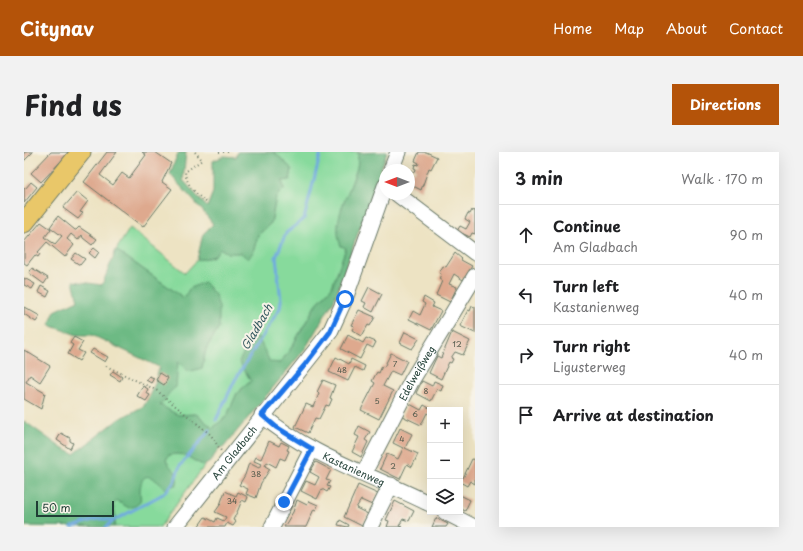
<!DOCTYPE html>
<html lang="en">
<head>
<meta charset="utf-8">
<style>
  body { margin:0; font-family:"Playpen Sans",sans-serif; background:#f2f2f2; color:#202124 }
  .controls { position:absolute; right:12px; bottom:12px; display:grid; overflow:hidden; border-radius:0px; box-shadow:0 4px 16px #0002 }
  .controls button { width:36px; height:36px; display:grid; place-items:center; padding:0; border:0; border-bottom:1px solid #e0e0e0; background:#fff; color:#202124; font:20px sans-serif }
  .compass { position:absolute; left:355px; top:12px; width:36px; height:36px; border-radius:50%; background:#fff; box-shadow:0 4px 16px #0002; rotate:270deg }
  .scale { position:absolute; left:12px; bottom:10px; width:78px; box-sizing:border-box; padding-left:4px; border:2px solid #1f3d34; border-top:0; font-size:11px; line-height:14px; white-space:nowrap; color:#1f3d34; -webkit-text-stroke:3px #f7f3e8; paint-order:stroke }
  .stop { position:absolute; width:12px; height:12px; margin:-9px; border:3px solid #1a73e8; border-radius:50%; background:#fff }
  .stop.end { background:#1a73e8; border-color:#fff; box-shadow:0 1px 4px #0008 }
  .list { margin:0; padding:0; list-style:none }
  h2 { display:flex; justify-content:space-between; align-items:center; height:52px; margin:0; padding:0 16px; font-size:17px }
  h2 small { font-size:13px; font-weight:400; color:#757577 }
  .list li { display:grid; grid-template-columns:26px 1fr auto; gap:12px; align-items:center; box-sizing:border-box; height:60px; padding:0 16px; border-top:1px solid #e0e0e0 }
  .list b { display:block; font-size:15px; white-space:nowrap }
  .list p { margin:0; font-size:13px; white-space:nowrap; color:#757577 }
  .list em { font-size:13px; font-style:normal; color:#757577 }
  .icon { flex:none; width:22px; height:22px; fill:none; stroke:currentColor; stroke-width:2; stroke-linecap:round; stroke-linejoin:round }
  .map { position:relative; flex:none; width:451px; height:375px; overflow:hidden; border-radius:0px }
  header { display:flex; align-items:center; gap:24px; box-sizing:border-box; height:56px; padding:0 20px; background:#b45309; color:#fff }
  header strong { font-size:19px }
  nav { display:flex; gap:22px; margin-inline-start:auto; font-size:14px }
  .intro { display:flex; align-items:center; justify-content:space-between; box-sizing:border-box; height:96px; padding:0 24px }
  h1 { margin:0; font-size:28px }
  .button { padding:10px 18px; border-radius:0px; background:#b45309; color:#fff; font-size:14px; font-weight:700 }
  main { display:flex; gap:24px; padding:0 24px }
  aside { flex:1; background:#fff; border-radius:0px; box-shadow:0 4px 16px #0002 }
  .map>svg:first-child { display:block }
  .green { fill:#87da9c; stroke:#538c68 }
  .forest { fill:#6dba84; stroke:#467c5c }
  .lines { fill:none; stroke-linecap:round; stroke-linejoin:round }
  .stream { stroke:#6fa9e0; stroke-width:3 }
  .building { fill:#dea98e }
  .minor-casing { stroke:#677766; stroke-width:17 }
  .major-casing { stroke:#677766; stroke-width:21 }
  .path { stroke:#677766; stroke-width:2; stroke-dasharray:1 3; stroke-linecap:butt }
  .minor { stroke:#fff; stroke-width:15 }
  .major { stroke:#e9c769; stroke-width:19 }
  .route { stroke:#1a73e8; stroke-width:5 }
  .labels { text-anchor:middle; stroke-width:4; stroke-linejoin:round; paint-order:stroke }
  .number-label { font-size:8px; fill:#4f584a }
  .street-label { font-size:10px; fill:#1f3d34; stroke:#f7f3e8 }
  .water-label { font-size:11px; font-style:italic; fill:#33585f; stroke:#f7f3e8 }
</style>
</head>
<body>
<header>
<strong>Citynav</strong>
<nav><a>Home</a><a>Map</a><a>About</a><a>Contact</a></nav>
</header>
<div class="intro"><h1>Find us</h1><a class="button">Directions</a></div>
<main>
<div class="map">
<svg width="451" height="375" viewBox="0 0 451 375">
  <rect width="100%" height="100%" fill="#f7f3e8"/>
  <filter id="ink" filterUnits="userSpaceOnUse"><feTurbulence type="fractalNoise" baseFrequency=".025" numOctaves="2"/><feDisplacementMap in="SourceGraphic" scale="8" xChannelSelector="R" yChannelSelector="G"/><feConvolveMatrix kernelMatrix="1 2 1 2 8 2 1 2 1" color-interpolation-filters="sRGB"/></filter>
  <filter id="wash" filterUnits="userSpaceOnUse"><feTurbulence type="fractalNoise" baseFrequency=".012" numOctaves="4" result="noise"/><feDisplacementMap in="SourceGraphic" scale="16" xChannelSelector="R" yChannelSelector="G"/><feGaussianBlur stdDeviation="0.9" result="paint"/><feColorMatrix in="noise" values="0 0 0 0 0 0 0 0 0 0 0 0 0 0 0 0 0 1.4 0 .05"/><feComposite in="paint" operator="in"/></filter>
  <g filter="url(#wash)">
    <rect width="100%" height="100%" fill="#ede3c3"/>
    <!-- green -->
    <path class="green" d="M250,0H335L333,16L322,46V96L308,135L291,154L266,198L256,211H246L243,205L227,229L213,241L203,264L189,276L172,262L154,263L135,253C147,243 150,224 154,210L178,216L182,197L195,175L160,146L92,98L106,76L161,121L173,108L188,105L197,97L204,101L229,100L234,83L247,71L252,45L260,37L258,28H266L268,17Z
      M145,303C165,299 166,310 181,313L136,375H90L92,366L89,353L93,349L98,351L113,347L116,326L142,308Z"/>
    <!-- forest -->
    <path class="forest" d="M162,0L159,28L183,55L189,40V9L200,4L212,5L214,0H250L268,17L266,28L258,29L260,37L252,45L247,71L234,83L229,100L224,107L217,101H204L197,97L188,105L173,108L179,82L189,72C176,54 160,39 146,22L154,1Z
      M363,0L310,148L281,197L199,296L196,295L186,310L181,313C166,310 165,299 145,303L142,308C147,319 155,317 153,332L142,337C133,329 118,313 116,338C116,342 117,346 116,350L111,354L105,356L93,349L89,353L92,366L90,375L0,374V269L39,297L50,302L95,267L120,254L131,232L135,215L68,183H53L25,173L31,159L54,148L49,129L78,133L92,98L160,146L165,137L180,130L191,143L195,155V175L182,197L178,216L164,220L154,210L152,235C144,240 142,247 136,253L154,263L172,262L189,276L203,264L213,241L227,229L215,210L224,192L234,185L246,210L256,211L266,198L291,154L308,135L322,96L317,94C306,67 326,42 333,16C334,11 334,6 334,1Z"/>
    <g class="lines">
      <!-- stream -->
      <path class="stream" d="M192,268L211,228L256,156L257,148L252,105L262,81L280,67L297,0
        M48,375C63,371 73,363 89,369
        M82,375L89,369L139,342L150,330L156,314L186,278"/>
    </g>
    <g id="blocks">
      <!-- building -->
      <path class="building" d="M0,0H9L0,9Z
        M27,0H46L17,30L7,21Z
        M83,0H93L76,23L89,33L98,21L105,26L122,3L118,0H131L147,11L138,30L148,37L119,75L60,30Z
        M395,0H402L413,5L407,17L405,16L397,38L385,32L386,18L391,20L392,17L390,16L391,12L394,13L395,11L391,9Z
        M7,30L13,35L0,51V36L1,37Z
        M53,40L64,49L56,60L59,61L54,67L39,56Z
        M448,58L451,59V82L448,81L446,85L433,79L436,74L442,77L446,70L441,67L444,61L446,62Z
        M34,64L51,78H52L55,75L73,87L68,93L59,86L58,83L54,88L47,82L43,87L50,93L41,105L23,90L14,100L16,102L14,105L11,103L3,113L0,111V90L17,70L27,77L21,85L26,89L31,92L38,84L26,75Z
        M70,96L75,100L71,106L65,101Z
        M52,101L61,107L56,113L47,107Z
        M431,101L438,107L437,108L448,114L439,128L430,122L425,132L433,135L426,150L412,143L418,129L415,127L417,122L415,121L419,114L422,115Z
        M8,116L24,126L20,132L5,121Z
        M0,126L11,132L8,137L0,133Z
        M17,134L26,139L23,145L14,140Z
        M345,135L358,142L349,160L340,155L342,151L338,149Z
        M400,145L410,151L408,155L417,159L407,178L385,167L389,159L396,163L401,152L398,150Z
        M448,154L451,155V181L436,174L444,158L446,159Z
        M0,155L16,164L12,170L0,162Z
        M335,158L351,165L346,174L344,173L338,184L328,178L330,174L327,173Z
        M381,180L395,187L388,197L376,191Z
        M428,180L446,189L439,203L431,200L427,206L429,207L427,211L425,210L417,227L405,221L413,204L417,206Z
        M324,183L339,191L342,186L352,190L349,196L343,193L336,207L317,197Z
        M50,185L59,190L54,198L60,201L55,209L44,202L49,193L46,191Z
        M69,197L84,205L81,210L66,201Z
        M0,198L26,214L16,230L6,223L2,230L21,241L17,257L0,247Z
        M367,201L383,209L376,223L367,219L359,234L369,239L355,267L337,258L351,231L348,229L353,220L355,221L358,214L360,215Z
        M312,205L325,212L327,207L341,214L339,219L331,215L324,229L305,220Z
        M89,219L98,225L96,229L86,223Z
        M136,221L144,226L140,233L132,228Z
        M125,224L130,226L127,231L122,228Z
        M299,228L311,233L306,246L308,247L305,254L302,253L295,267L291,266L284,281L271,275L282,252L289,255L295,242L293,240Z
        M398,229L408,234L410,229L419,233L417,239L413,237L407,249L392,241Z
        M119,234L124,237L122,241L126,243L122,249L113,244Z
        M384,251L397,258L400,253L409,258H406V263L403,261L397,273L378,264Z
        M335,274L346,280L341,288L344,290L337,305L328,300L335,285L331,283Z
        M376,276L388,282L381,296L394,302L388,315L383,312L376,327L356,317L363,302L374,307L377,301L379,296L369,291Z
        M37,281L46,286V289L49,291L46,297L33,288Z
        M245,289L255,294L257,290L265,294L263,298L265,299L261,308L256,306L252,315L243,310L241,314L246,317L237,331L232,346L222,342L224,337L215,333L221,323L225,311L235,316L237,312L230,309L232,305L237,307Z
        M448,307L451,308V332L446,329L443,334L436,330V328L437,325L439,326Z
        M292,310L307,318L302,328L306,329L303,334L306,335L303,340L298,337L293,347L277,339L282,329L291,333L295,325L286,320Z
        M334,333L354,342L348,353L337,348L332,356L344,362L338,374L320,365Z
        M201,339L212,344L214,340L224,345L222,350L218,348L214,358L209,368L212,370L209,374L203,371L201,375H174L181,365L191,370L193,366L200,369L202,365L191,360L196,353Z
        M436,343L446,348L441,359L436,356Z
        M273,348L283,353L285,349L294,353L292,358L290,357L282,375H260L269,360Z
        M371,349L390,359L385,369L379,367L375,374L378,375H363L365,369L362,368Z
        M412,366L424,372L422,375H408Z
        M316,368L325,373L324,375L314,373Z"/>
    </g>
  </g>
  <g filter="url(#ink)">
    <use href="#blocks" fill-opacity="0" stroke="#677766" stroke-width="1"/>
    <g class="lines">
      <!-- minor casing -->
      <g class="minor-casing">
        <g id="minor">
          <path d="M367,18L374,0"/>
          <path d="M373,42L451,101"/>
          <path id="s1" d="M238,263C282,302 352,325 406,352"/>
          <path id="s2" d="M340,321L388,228L451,124"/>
          <path d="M421,360L448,374"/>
          <path id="s3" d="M151,375L306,180L321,147L361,34"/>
          <path d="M248,375L288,297"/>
          <path d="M346,375L367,333"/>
        </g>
      </g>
      <!-- major casing -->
      <g class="major-casing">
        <path id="major" d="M0,71L57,0"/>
      </g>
      <!-- path -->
      <path class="path" d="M171,0L178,8L161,20C163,34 172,42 182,50
        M195,0H206
        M82,214L132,238L187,283L197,299"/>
      <!-- minor -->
      <use href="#minor" class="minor"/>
      <!-- major -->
      <use href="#major" class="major"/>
    </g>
  </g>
  <g class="lines" filter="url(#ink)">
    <!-- route -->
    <path class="route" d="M260,350L288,297L252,275L238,263L280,214L306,180L321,147"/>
  </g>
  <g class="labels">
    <!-- number labels -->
    <g class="number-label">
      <text x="433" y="195">12</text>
      <text x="371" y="215">7</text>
      <text x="318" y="221">48</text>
      <text x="402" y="242">8</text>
      <text x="353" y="252">5</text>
      <text x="391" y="265">6</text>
      <text x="378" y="290">4</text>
      <text x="369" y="317">2</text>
      <text x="232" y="325">38</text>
      <text x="208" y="352">34</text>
    </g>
    <!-- street labels -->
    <g class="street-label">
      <text dy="4" stroke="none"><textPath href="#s2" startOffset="113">Edelweißweg</textPath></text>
      <text dy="4" stroke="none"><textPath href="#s3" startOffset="95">Am Gladbach</textPath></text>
      <text dy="4" stroke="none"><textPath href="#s1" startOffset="107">Kastanienweg</textPath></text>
    </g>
    <!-- water labels -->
    <g class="water-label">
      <text transform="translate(233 175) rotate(-60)" y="4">Gladbach</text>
    </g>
  </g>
</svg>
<div class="controls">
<button>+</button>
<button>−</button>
<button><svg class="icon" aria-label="layers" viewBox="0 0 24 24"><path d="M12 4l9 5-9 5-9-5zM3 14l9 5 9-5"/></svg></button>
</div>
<svg class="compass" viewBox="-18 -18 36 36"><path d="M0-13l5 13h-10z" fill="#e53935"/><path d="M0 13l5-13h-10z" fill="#757577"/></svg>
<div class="scale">50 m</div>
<div class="stop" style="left:321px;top:147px"></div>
<div class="stop end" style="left:260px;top:350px"></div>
</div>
<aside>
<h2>3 min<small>Walk · 170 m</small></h2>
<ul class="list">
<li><svg class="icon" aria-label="ahead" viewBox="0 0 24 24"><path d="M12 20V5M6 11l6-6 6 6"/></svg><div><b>Continue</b><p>Am Gladbach</p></div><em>90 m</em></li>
<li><svg class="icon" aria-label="left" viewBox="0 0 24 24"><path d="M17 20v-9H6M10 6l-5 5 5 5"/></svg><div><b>Turn left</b><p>Kastanienweg</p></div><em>40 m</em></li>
<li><svg class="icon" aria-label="right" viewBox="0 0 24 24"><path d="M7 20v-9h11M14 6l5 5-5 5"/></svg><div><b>Turn right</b><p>Ligusterweg</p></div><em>40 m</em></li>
<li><svg class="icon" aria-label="arrive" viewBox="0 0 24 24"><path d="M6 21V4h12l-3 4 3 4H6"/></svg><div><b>Arrive at destination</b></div></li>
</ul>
</aside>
</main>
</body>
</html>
